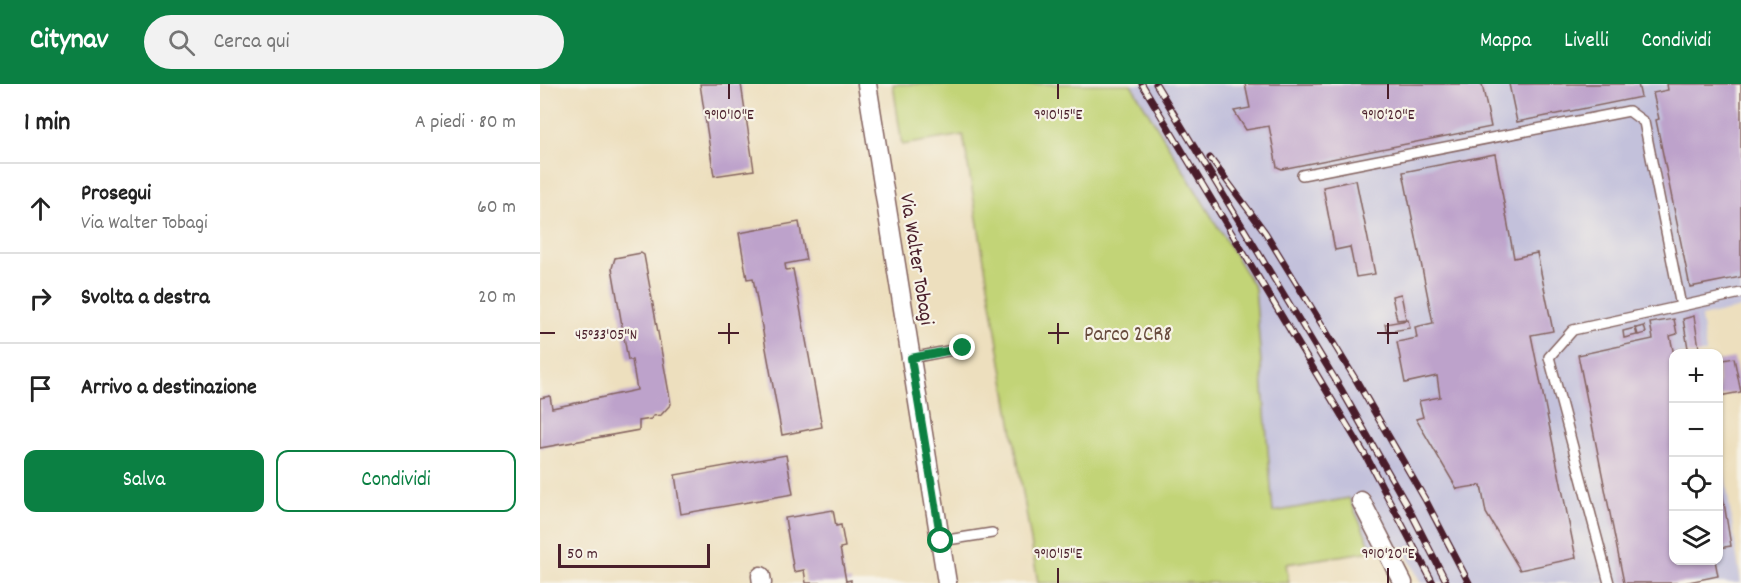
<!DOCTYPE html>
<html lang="it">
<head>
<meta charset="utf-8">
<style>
  body { margin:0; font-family:Dekko,sans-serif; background:#f2f2f2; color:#222 }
  .controls { position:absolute; right:18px; bottom:18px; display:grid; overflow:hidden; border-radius:12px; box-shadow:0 2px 4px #0004 }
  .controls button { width:54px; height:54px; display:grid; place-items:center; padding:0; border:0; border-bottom:2px solid #e0e0e0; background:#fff; color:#222; font:30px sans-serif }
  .scale { position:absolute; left:18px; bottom:15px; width:152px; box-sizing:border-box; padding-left:6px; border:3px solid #4a1f2b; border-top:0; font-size:16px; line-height:21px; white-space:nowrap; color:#4a1f2b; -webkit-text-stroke:4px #f7f3e8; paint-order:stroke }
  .stop { position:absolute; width:18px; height:18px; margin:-14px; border:4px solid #0b8043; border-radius:50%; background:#fff }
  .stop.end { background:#0b8043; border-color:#fff; box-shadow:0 2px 6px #0008 }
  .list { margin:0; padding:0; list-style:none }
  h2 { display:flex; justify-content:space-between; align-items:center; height:78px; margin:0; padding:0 24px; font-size:26px }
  h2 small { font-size:20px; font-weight:400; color:#767676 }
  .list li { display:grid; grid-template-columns:39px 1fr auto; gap:18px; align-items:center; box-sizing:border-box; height:90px; padding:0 24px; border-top:2px solid #e0e0e0 }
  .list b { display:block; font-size:22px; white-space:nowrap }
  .list p { margin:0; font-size:20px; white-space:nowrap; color:#767676 }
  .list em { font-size:20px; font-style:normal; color:#767676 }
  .actions { display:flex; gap:12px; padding:18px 24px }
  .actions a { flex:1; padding:14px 0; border:2px solid #0b8043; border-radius:12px; text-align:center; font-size:21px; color:#0b8043 }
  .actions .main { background:#0b8043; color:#fff }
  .icon { flex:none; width:33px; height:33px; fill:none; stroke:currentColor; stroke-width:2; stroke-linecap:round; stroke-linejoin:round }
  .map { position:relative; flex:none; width:1201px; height:499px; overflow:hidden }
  header { display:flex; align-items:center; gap:36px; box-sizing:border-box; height:84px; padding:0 30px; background:#0b8043; color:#fff }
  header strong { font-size:28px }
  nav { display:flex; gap:33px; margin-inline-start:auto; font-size:21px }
  .search { width:420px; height:54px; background:#f2f2f2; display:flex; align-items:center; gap:15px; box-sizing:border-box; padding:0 21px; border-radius:33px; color:#767676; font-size:22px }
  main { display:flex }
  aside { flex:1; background:#fff }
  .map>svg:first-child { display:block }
  .industrial { fill:#c3c1db }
  .green { fill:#c2d477; stroke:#867a51; stroke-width:1.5 }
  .building { fill:#bda2cb }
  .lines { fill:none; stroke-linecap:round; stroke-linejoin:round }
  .service-casing { stroke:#83625e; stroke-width:12 }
  .minor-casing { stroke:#83625e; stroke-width:21 }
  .service { stroke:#fff; stroke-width:9 }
  .minor { stroke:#fff; stroke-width:18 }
  .rail-casing { stroke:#4a1f2b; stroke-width:7 }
  .rail { stroke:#f7f3e8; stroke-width:4.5; stroke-dasharray:14; stroke-linecap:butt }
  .route { stroke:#0b8043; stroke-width:8 }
  .ticks { fill:none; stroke:#4a1f2b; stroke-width:2 }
  .labels { text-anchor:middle; stroke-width:4.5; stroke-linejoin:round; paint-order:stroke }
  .street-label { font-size:21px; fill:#4a1f2b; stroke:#f7f3e8 }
  .park-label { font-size:21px; fill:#684c3e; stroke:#f7f3e8 }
  .ticks-label { font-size:15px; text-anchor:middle; fill:#4a1f2b; stroke:#f7f3e8; stroke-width:4.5; stroke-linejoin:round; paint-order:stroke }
</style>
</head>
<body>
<header>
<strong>Citynav</strong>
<div class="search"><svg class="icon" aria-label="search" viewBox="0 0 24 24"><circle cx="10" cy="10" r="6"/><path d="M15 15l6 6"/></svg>Cerca qui</div>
<nav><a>Mappa</a><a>Livelli</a><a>Condividi</a></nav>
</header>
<main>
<aside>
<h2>1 min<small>A piedi · 80 m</small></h2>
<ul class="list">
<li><svg class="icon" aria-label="ahead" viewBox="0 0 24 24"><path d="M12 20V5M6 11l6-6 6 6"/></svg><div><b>Prosegui</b><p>Via Walter Tobagi</p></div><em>60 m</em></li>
<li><svg class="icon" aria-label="right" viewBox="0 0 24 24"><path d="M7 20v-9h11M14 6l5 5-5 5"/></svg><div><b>Svolta a destra</b></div><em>20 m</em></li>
<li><svg class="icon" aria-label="arrive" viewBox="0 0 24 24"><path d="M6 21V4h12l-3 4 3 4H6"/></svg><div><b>Arrivo a destinazione</b></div></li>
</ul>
<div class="actions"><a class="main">Salva</a><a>Condividi</a></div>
</aside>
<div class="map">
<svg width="1201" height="499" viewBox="0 0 1201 499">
  <rect width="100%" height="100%" fill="#f7f3e8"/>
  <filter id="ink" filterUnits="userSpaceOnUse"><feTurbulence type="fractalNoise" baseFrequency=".0167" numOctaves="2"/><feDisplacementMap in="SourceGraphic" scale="12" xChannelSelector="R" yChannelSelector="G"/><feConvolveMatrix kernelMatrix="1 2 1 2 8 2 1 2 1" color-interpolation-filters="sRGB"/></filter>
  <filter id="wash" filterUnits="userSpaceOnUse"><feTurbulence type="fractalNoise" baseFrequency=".008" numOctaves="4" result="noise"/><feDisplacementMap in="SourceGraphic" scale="24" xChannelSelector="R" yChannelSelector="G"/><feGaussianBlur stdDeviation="1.35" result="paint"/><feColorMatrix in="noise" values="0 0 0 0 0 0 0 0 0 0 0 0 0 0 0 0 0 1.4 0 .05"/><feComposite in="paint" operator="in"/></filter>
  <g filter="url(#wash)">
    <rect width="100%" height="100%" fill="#eddfbe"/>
    <!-- industrial -->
    <path class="industrial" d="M591,0H1201V224L1161,233L1166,269L1134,270V476H1178L1179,351L1201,499H881L862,462L833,467L809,415L733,428L715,204Z"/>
    <!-- green -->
    <path class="green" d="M353,0H591L715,204L733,428L809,414L833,467L746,480L749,499H498L423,51L362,61Z"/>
    <g id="blocks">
      <!-- building -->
      <path class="building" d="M160,0H201L214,86L174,92Z
        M705,0H942L951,43L742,85L737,83L729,42L706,46L694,27L710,24Z
        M969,0H1098L1101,13L977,38Z
        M1127,0H1201V193L1150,203L1116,36L1119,35L1113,9L1128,6Z
        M955,70L974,174L997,169L1013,247L991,251L1036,474L980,486L946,429L941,401L917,405L876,335L883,333L879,317L900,313L897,292L865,299L857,258L877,254L875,243L893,239L863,88Z
        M816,96L835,190L816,193L810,163L795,166L783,103Z
        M259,138L266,176L245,180L246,186L253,185L282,343L242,351L213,194L207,195L199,149Z
        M101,169L104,171L131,320L121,331L113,332L111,335L99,337V346L0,364V314L10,312L12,324L97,306L92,276H88L72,184L75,174Z
        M861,210L866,235L857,236L852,212Z
        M1154,232L1160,270H1149L1143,235Z
        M1134,235L1137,250L1130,252L1134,271V476H1175L1178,492L1144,499H1084L1038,271L1113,255L1110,239Z
        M868,236L870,244L847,248L845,240Z
        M1104,242L1106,249L1098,251L1096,244Z
        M1095,244L1097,251L1084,254L1083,247Z
        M1194,274L1201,308L1179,312L1178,277Z
        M246,371L253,410L141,430L135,391Z
        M1178,394H1180L1191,462L1178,464Z
        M293,426L296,442L301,441L305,463L300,464L306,497L311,496V499H266L264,486L254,488L245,434Z"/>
    </g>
  </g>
  <g filter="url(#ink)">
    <use href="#blocks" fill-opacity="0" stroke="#83625e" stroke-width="1.5"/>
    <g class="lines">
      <!-- service casing -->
      <g class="service-casing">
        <path id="service" d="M762,91L1089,27L1104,38L1141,222
          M371,274L423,264
          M401,457L452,449
          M1069,499L1009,273L1033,246L1201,209"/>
      </g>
      <!-- minor casing -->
      <g class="minor-casing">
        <path id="minor" d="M327,0L407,499
          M821,417L863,499
          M221,492L222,499"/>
      </g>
      <!-- service -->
      <use href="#service" class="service"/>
      <!-- minor -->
      <use href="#minor" class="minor"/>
      <!-- rail casing -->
      <g class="rail-casing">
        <path id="rail" d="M602,0L827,374L893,499
          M616,0L801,305L869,425L907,499
          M670,74L725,148L816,296L886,417L929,499"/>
      </g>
      <!-- rail -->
      <use href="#rail" class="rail"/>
    </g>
  </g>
  <g class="lines" filter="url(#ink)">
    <!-- route -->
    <path class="route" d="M401,457L371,274L423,264"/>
  </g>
  <!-- ticks -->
  <path class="ticks" d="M189,0V15M518,0V15M848,0V15M189,239V260M518,239V260M848,239V260M0,249H15M178,249H199M508,249H529M837,249H858M518,484V499M848,484V499"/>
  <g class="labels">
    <!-- street labels -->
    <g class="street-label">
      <text transform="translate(378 175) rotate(81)" y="7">Via Walter Tobagi</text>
    </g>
    <!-- park labels -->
    <g class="park-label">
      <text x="588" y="256">Parco 2CR8</text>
    </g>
  </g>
  <g class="ticks-label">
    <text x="189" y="35">9°10'10"E</text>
    <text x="518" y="35">9°10'15"E</text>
    <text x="848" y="35">9°10'20"E</text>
    <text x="66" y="255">45°33'05"N</text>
    <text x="518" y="474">9°10'15"E</text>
    <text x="848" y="474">9°10'20"E</text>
  </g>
</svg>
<div class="controls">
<button>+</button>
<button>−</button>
<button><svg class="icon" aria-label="locate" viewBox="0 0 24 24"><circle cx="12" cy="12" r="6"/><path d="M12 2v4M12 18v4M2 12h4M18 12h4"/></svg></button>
<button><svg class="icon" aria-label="layers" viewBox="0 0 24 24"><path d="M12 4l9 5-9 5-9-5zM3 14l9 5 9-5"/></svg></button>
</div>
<div class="scale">50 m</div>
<div class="stop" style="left:401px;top:457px"></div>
<div class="stop end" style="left:423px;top:264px"></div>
</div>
</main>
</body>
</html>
